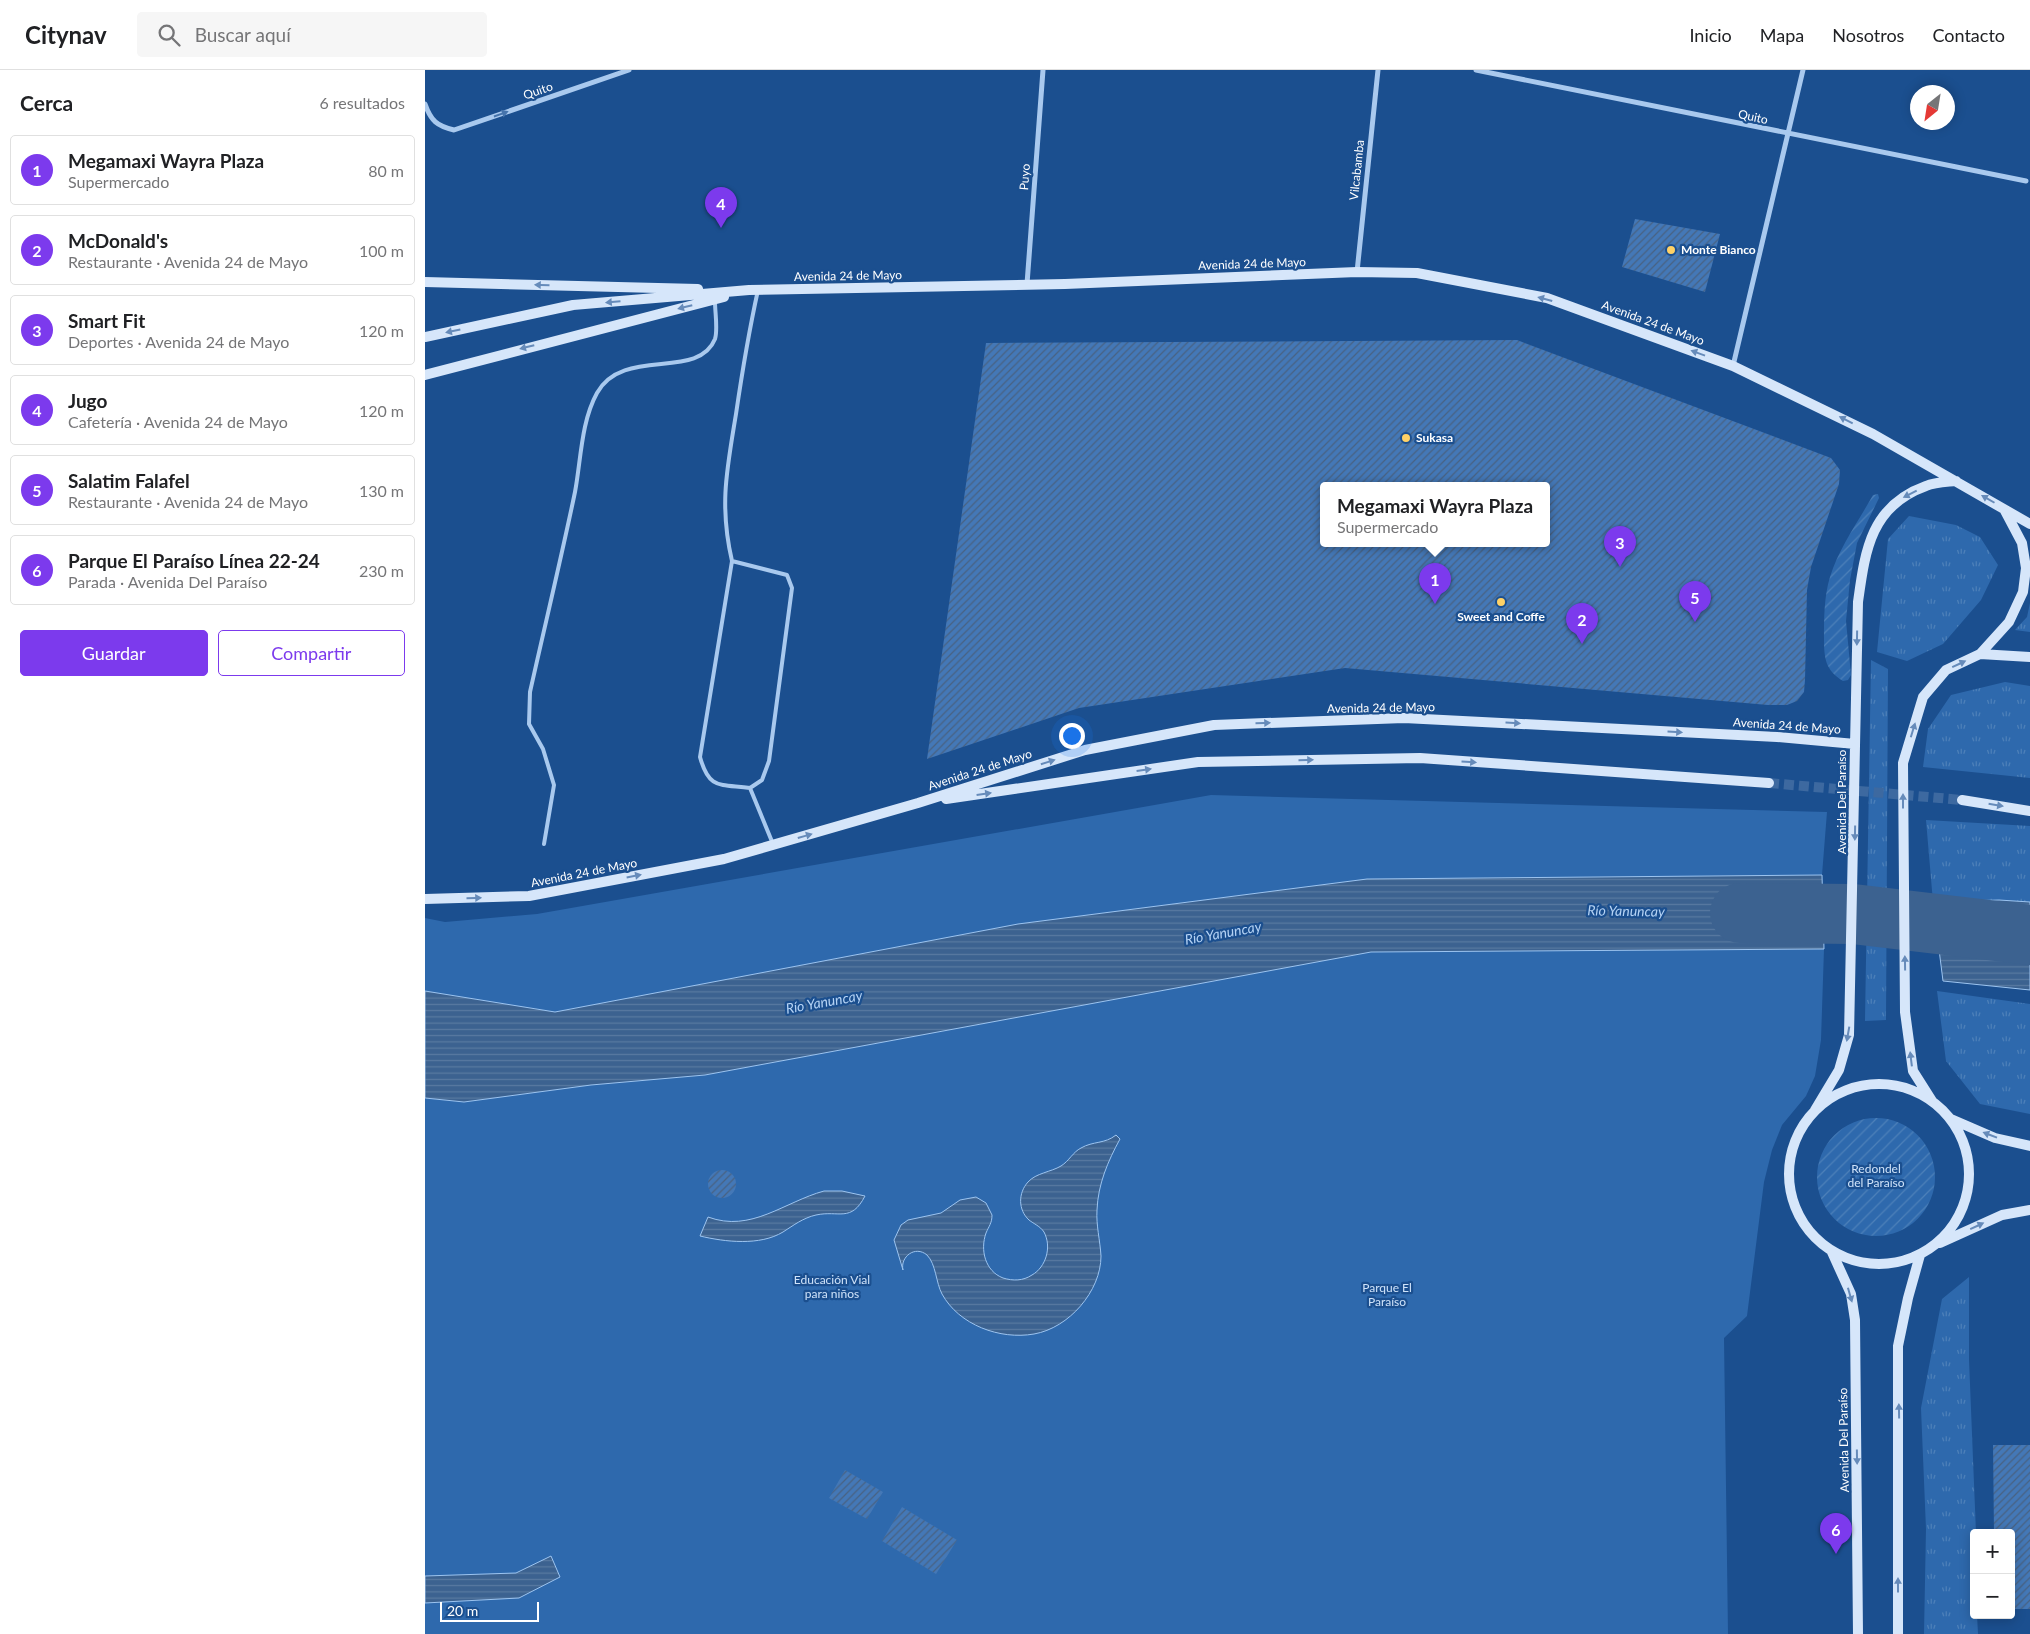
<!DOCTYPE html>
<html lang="es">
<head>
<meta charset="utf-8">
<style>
  body { margin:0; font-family:Lato,sans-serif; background:#f6f6f6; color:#202124 }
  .controls { position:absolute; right:15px; bottom:15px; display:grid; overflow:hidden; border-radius:5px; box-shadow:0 2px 12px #0003 }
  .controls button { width:45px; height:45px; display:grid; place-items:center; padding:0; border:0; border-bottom:1px solid #e0e0e0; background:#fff; color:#202124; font:25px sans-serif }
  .compass { position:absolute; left:1485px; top:15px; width:45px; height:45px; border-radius:50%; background:#fff; box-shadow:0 2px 12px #0003; rotate:210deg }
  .scale { position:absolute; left:15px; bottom:12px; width:99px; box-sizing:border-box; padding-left:5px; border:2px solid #fff; border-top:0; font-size:14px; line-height:18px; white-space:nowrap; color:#fff; -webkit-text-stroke:4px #1b4f8f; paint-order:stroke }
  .you { position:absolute; left:646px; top:665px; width:18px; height:18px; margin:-12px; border:4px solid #fff; border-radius:50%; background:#1a73e8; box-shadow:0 0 0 8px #1a73e833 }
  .badge { display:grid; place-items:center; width:32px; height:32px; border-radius:50%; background:#7c3aed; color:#fff; font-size:16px; font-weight:700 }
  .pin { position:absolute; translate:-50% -41px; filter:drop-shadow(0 1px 2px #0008) }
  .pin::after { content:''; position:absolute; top:26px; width:18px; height:15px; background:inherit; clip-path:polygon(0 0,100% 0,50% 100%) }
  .popup { position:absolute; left:895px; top:412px; width:230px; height:65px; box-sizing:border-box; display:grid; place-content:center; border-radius:5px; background:#fff; filter:drop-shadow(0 1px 4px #0005); font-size:16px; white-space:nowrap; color:#757577 }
  .popup b { font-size:19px; color:#202124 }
  .popup::after { content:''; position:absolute; left:50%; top:100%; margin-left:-10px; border:10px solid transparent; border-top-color:#fff }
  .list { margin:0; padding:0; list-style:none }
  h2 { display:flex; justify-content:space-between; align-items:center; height:65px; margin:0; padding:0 20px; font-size:21px }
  h2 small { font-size:16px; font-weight:400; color:#757577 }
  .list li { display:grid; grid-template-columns:32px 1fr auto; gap:15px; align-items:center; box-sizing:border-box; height:70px; margin:0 10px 10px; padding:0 10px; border:1px solid #e0e0e0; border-radius:5px }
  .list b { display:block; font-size:19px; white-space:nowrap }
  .list p { margin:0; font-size:16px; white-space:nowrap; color:#757577 }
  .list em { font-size:16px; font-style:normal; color:#757577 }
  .actions { display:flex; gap:10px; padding:15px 20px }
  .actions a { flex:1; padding:11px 0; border:1px solid #7c3aed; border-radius:5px; text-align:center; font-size:18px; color:#7c3aed }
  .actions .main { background:#7c3aed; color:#fff }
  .icon { flex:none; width:28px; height:28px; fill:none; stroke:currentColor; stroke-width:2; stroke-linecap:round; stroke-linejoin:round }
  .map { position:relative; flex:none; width:1605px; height:1564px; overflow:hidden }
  header { display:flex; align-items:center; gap:30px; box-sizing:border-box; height:70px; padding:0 25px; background:#fff; border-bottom:1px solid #e0e0e0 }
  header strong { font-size:24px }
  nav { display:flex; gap:28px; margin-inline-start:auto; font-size:18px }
  .search { width:350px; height:45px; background:#f6f6f6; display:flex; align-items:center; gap:12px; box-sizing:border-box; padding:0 18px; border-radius:5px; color:#757577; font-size:19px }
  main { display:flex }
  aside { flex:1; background:#fff }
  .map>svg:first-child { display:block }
  .grass { fill:url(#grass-tufts) }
  .park { fill:#2e69ad }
  .garden { fill:url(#garden-furrows) }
  .water { fill:url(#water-rules); stroke:#9cc4f0 }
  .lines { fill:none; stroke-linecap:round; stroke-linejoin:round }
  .river { stroke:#3c6290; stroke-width:60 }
  .building { fill:url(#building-hatch); fill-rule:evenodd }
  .secondary-tunnel { stroke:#3d69a0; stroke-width:10; stroke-dasharray:10 5; stroke-linecap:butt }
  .service { stroke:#a9c9ee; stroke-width:4 }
  .minor { stroke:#a9c9ee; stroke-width:5 }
  .secondary { stroke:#d6e6fa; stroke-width:10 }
  .oneway { fill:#4674ac }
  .oneway2 { fill:#668bba }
  .poi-dot { fill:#ffd166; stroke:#1b4f8f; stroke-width:2 }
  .labels { text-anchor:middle; stroke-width:4.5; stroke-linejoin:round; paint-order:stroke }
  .street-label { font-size:12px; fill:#fff; stroke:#1b4f8f }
  .poi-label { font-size:12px; font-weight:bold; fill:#fff; stroke:#1b4f8f; text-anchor:start }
  .park-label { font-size:12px; fill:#cfe3fa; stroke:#1b4f8f }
  .water-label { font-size:14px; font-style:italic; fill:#b5d3f5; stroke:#1b4f8f }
</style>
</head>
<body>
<header>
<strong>Citynav</strong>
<div class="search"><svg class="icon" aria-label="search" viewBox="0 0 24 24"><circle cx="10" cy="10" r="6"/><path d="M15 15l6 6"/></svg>Buscar aquí</div>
<nav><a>Inicio</a><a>Mapa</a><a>Nosotros</a><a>Contacto</a></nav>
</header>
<main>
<aside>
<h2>Cerca<small>6 resultados</small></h2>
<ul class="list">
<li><span class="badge">1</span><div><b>Megamaxi Wayra Plaza</b><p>Supermercado</p></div><em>80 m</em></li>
<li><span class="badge">2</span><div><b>McDonald's</b><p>Restaurante · Avenida 24 de Mayo</p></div><em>100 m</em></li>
<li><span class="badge">3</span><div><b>Smart Fit</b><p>Deportes · Avenida 24 de Mayo</p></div><em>120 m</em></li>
<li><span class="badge">4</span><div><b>Jugo</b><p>Cafetería · Avenida 24 de Mayo</p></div><em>120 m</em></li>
<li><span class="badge">5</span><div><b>Salatim Falafel</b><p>Restaurante · Avenida 24 de Mayo</p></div><em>130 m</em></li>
<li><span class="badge">6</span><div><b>Parque El Paraíso Línea 22-24</b><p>Parada · Avenida Del Paraíso</p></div><em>230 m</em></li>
</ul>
<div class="actions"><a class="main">Guardar</a><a>Compartir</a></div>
</aside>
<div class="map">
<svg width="1605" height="1564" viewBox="0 0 1605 1564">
  <defs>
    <pattern id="grass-tufts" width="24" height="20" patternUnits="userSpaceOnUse" patternTransform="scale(1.25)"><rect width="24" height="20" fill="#2e69ad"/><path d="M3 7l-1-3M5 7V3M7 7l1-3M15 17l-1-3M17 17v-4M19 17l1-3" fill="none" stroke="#4d80b9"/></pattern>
    <pattern id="garden-furrows" width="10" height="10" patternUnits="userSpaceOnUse" patternTransform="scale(1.25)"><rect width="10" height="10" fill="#2e69ad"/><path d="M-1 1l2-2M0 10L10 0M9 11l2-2" fill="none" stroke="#4d80b9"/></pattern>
    <pattern id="water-rules" width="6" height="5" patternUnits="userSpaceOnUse" patternTransform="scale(1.25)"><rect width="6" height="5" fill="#3c6290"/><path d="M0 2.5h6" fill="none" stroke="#597aa1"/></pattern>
    <pattern id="building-hatch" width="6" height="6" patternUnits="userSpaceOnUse" patternTransform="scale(1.25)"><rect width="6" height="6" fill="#4478b7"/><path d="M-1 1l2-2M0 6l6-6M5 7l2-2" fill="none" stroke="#486282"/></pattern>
  </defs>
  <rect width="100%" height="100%" fill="#1b4f8f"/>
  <!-- grass -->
  <path class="grass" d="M1484,446L1531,455L1555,467L1573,495L1556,530L1518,574L1482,591L1452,582L1463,469Z
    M1605,533V562L1590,560L1602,547Z
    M1446,590L1463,599L1461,950L1440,951Z
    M1580,612L1605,616V708L1498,697L1503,659L1526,625Z
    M1501,750L1605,756V836L1508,832Z
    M1512,921L1605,934V1044L1555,1034L1521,991Z
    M1544,1207V1290L1551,1463H1549V1545H1552L1553,1564H1499L1501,1459L1496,1338L1517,1229Z"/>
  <!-- park -->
  <path class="park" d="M786,725L1402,742L1397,805L942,809L593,854L130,942L0,921V848L20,852L112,844Z
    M1399,879L1396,970L1390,1006L1381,1026L1357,1055L1347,1080L1339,1112L1322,1246L1299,1268L1303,1564H0V1028L39,1032L166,1015L280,1005L946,882Z"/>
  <!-- garden -->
  <path class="garden" d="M1453,424L1454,428L1432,473L1425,510L1421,551L1426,605L1423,610L1418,611C1400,600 1399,588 1399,568C1399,549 1399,526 1405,507C1414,478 1433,452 1448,425Z
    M1392 1107a59 59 0 1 1 118 0a59 59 0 1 1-118 0Z"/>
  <!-- water -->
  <path class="water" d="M1397,805L1399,879L946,882L280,1005L166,1015L39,1032L0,1028V921L130,942L593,854L942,809Z
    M1574,830L1605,832V920L1518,911L1508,832Z
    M691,1065L695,1069C683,1091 673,1114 672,1140C671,1155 675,1170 676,1186C676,1221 644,1258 609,1264C575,1270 534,1255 517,1224C511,1213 511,1194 502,1185C490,1175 475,1187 478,1200L469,1170L476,1155L483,1150L516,1143L535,1130L551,1127L561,1133L567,1145C567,1153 564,1156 561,1163C555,1180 560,1201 578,1208C588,1211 598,1211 607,1205C621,1197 627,1177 619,1162C615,1156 609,1154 604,1150C593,1140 593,1123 603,1112C611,1103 626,1102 636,1096C644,1091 648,1082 656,1078C668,1071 680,1074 691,1065Z
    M399,1121H417L440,1126C426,1153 414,1140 391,1145C378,1148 369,1155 358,1162C335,1176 300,1172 275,1166L283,1147C326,1163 359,1132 399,1121Z
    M126,1486L135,1507L94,1528L0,1533V1506L91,1503Z"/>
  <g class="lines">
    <!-- river -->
    <path class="river" d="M1315,843L1428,844L1605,865"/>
  </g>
  <!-- building -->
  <path class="building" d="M1210,149L1295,164L1280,222L1197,197Z
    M1092,270L1406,388L1415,400L1414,414L1386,497L1382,520L1380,610L1379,622L1372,631L1362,635H1343L920,598L654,638L502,689L561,273ZM899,415H1121V473H899Z
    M283 1114a14 14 0 1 1 28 0a14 14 0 1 1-28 0Z
    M1568,1375H1605V1539H1586V1463H1569Z
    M420,1400L458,1422L442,1449L404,1428Z
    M477,1437L532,1470L511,1504L457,1471Z"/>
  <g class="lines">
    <!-- secondary-tunnel -->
    <path class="secondary-tunnel" d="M1344,713L1537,730"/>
    <!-- service -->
    <path class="service" d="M307,491L362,505L367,518L344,691L337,710L325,718C295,714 284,720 275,687L307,491C294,435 302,399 311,344C317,303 324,261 333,220
      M325,718L348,774
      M119,774L129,715L118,679L104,654L105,622C120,555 136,489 150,422C156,390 156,352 172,323C198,276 273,311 290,269C293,260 290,242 290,232"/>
    <!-- minor -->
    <path class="minor" d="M1051,0L1601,111
      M0,34C6,51 12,56 29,60L204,0
      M932,202L953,0
      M602,214L618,0
      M1308,296L1378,0"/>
    <!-- secondary -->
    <path class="secondary" d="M0,212L273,219
      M0,267L148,235L324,220L640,214L932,202L992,203L1122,228L1308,296L1448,364L1605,454
      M0,305L299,227
      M1555,584L1605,587
      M521,729L773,692L995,688L1344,713
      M1537,730L1605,741
      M0,829L104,826L299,789L493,733L660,680L789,655L979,648L1352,667L1430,674
      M1364 1104a90 90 0 1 1 180 0a90 90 0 1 1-180 0Z
      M1507,1031L1488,1001L1480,942L1478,693L1498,627L1521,600L1555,584L1584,552L1598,522L1601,498L1597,473L1579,439
      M1390,1040L1414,1000L1424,965L1433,532C1440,482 1445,436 1501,416C1510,412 1522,412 1531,411
      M1526,1049L1570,1068L1605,1076
      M1515,1173L1577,1145L1605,1140
      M1406,1180L1426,1224L1430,1250L1433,1564
      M1473,1564V1276L1483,1228L1495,1185"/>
  </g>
  <!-- one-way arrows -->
  <defs><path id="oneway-solid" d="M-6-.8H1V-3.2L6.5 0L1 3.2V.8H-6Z" transform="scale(1.25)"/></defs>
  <use class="oneway" href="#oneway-solid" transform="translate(76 44) rotate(-19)"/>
  <g class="oneway2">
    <use href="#oneway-solid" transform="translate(117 215) rotate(-178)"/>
    <use href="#oneway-solid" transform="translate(1120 229) rotate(-165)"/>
    <use href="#oneway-solid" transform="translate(188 232) rotate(175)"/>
    <use href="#oneway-solid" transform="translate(260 237) rotate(166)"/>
    <use href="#oneway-solid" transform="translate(28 261) rotate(168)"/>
    <use href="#oneway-solid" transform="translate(102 277) rotate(166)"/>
    <use href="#oneway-solid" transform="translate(1273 283) rotate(-160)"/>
    <use href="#oneway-solid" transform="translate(1421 350) rotate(-153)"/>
    <use href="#oneway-solid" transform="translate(1485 424) rotate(153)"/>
    <use href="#oneway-solid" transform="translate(1563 429) rotate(-150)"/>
    <use href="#oneway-solid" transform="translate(1432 568) rotate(91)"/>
    <use href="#oneway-solid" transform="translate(1534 594) rotate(-25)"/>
    <use href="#oneway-solid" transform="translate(838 653) rotate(-2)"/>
    <use href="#oneway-solid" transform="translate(1088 653) rotate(3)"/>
    <use href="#oneway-solid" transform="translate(1488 660) rotate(-73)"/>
    <use href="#oneway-solid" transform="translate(1250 662) rotate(3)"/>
    <use href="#oneway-solid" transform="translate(881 690) rotate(-1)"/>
    <use href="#oneway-solid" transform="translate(623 692) rotate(-18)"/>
    <use href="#oneway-solid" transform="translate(1044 692) rotate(4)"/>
    <use href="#oneway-solid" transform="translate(719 700) rotate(-8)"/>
    <use href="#oneway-solid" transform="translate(559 724) rotate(-8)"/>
    <use href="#oneway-solid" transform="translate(1478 731) rotate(-90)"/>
    <use href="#oneway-solid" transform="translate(1571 735) rotate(9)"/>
    <use href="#oneway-solid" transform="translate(1430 763) rotate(91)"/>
    <use href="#oneway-solid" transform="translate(380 766) rotate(-16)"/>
    <use href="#oneway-solid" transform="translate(209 806) rotate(-11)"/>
    <use href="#oneway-solid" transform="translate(49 828) rotate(-2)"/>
    <use href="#oneway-solid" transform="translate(1480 893) rotate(-91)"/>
    <use href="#oneway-solid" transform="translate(1423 964) rotate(100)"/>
    <use href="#oneway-solid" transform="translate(1486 989) rotate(-97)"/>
    <use href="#oneway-solid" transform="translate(1565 1065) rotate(-159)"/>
    <use href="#oneway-solid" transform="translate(1552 1156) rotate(-25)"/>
    <use href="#oneway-solid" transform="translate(1425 1225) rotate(74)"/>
    <use href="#oneway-solid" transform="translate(1474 1341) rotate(-91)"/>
    <use href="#oneway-solid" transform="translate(1432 1387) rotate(89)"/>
    <use href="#oneway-solid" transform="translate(1473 1515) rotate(-90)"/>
  </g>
  <!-- markers -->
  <g class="poi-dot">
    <circle cx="1246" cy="180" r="5"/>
    <circle cx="981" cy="368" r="5"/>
    <circle cx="1076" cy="532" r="5"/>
  </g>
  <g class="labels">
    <!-- street labels -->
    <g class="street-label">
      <text transform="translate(113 21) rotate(-19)" y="4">Quito</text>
      <text transform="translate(1328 47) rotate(12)" y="4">Quito</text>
      <text transform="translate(932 100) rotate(-84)" y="4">Vilcabamba</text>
      <text transform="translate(600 107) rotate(-86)" y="4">Puyo</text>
      <text transform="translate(827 194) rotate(-2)" y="4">Avenida 24 de Mayo</text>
      <text transform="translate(423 206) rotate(-1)" y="4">Avenida 24 de Mayo</text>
      <text transform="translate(1228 253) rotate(20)" y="4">Avenida 24 de Mayo</text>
      <text transform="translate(956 638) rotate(-1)" y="4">Avenida 24 de Mayo</text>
      <text transform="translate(1362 656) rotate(4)" y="4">Avenida 24 de Mayo</text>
      <text transform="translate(555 700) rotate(-18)" y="4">Avenida 24 de Mayo</text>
      <text transform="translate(1417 732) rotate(-90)" y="4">Avenida Del Paraíso</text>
      <text transform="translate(159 803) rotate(-11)" y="4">Avenida 24 de Mayo</text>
      <text transform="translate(1419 1370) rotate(-91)" y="4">Avenida Del Paraíso</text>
    </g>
    <!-- poi labels -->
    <g class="poi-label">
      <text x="1256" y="184">Monte Bianco</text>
      <text x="991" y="372">Sukasa</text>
      <text x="1076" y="551" text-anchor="middle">Sweet and Coffe</text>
    </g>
    <!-- park labels -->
    <g class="park-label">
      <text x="1451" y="1103">Redondel<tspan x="1451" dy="14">del Paraíso</tspan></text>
      <text x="407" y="1214">Educación Vial<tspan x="407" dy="14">para niños</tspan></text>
      <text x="962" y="1222">Parque El<tspan x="962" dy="14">Paraíso</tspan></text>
    </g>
    <!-- water labels -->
    <g class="water-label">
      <text transform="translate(1201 841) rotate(1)" y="5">Río Yanuncay</text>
      <text transform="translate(798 863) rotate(-10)" y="5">Río Yanuncay</text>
      <text transform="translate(399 932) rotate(-10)" y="5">Río Yanuncay</text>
    </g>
  </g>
</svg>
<div class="controls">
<button>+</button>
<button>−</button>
</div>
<svg class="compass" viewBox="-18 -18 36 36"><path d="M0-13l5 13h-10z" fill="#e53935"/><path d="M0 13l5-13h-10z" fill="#757577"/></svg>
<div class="scale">20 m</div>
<div class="you"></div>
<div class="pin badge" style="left:1010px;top:534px">1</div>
<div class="popup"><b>Megamaxi Wayra Plaza</b>Supermercado</div>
<div class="pin badge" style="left:1157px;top:574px">2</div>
<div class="pin badge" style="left:1195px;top:497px">3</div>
<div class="pin badge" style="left:296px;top:158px">4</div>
<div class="pin badge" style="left:1270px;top:552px">5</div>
<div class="pin badge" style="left:1411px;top:1484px">6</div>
</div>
</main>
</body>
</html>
